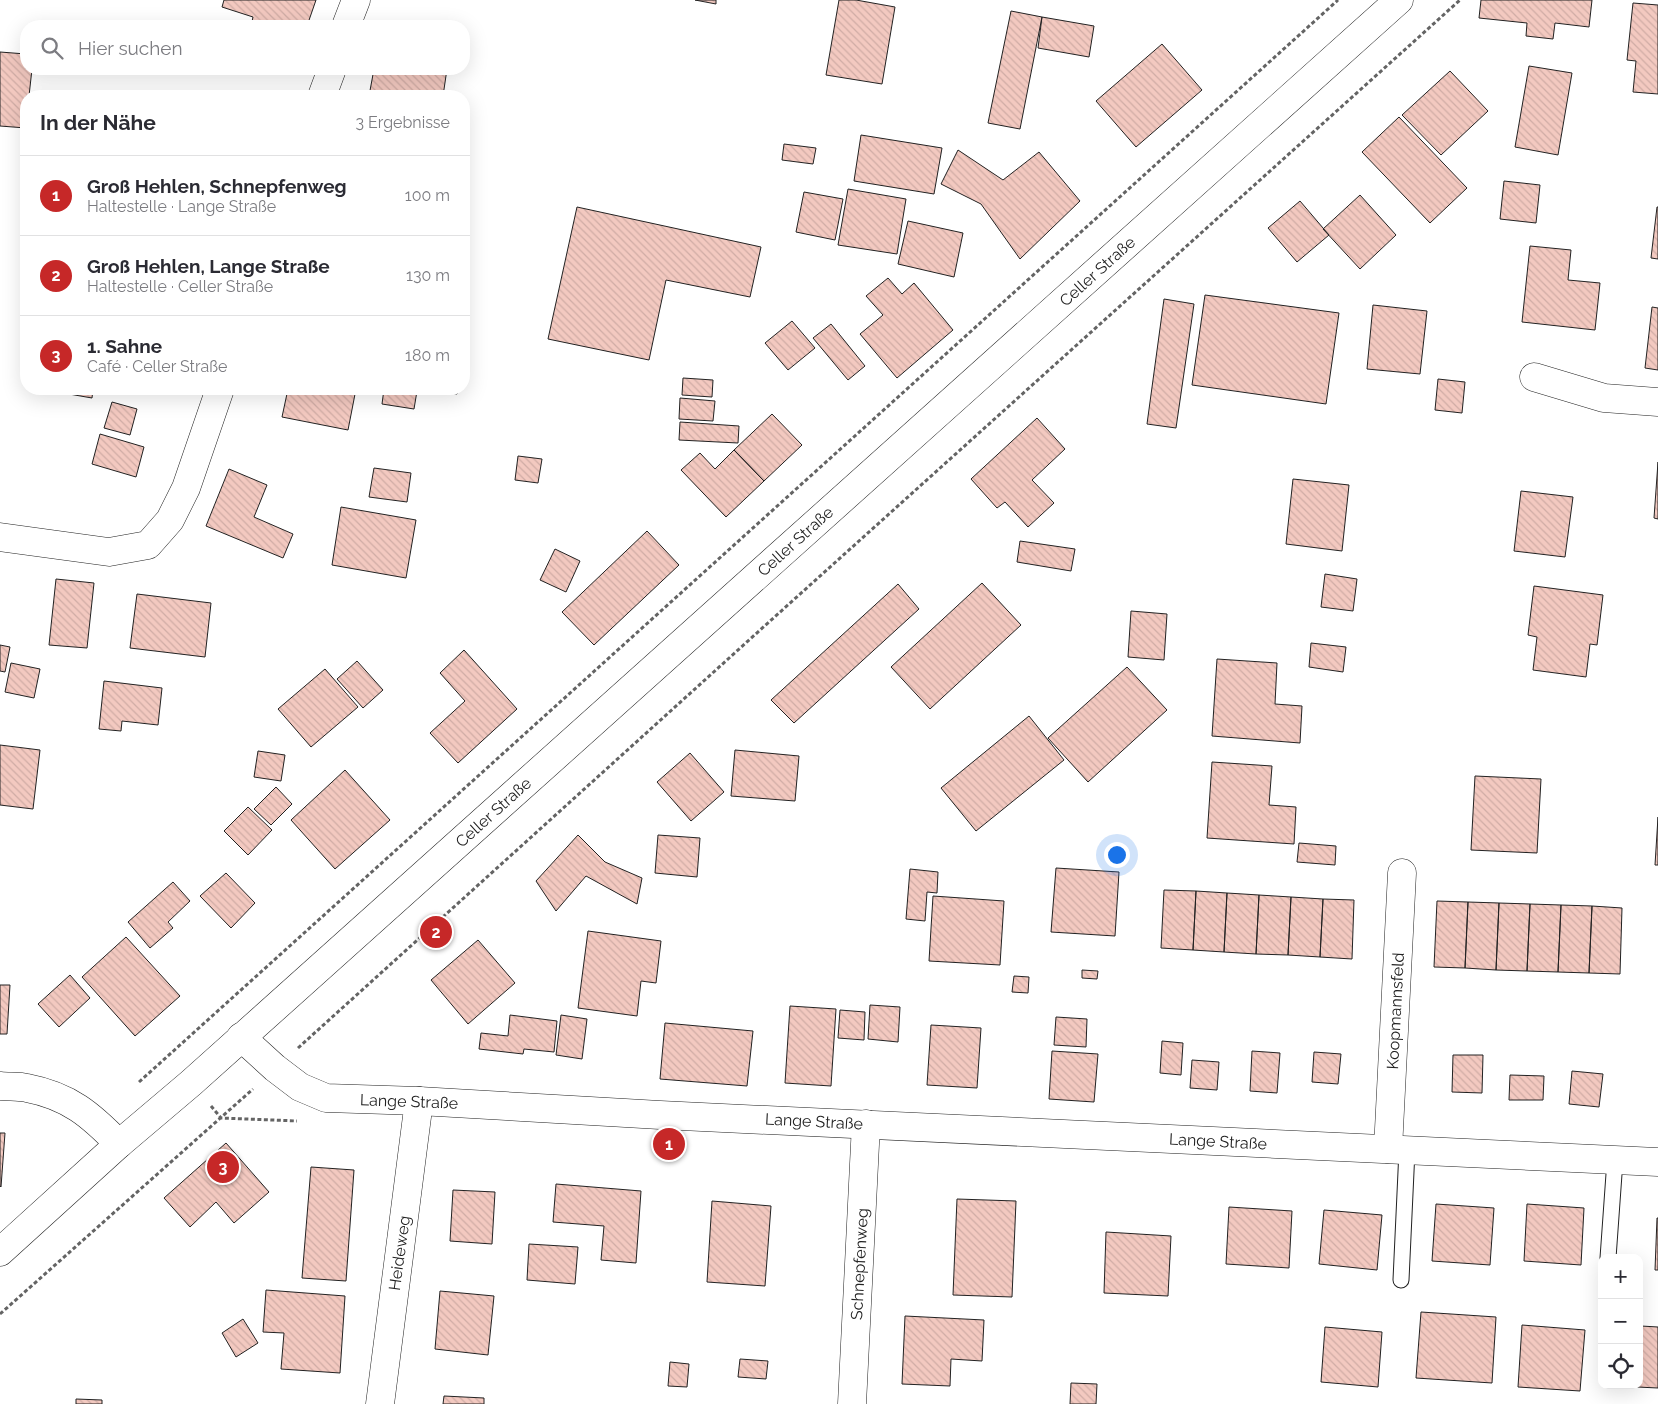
<!DOCTYPE html>
<html lang="de">
<head>
<meta charset="utf-8">
<style>
  body { margin:0; font-family:Raleway,sans-serif; background:#f7f7f7; color:#2b2b33 }
  .controls { position:absolute; right:15px; bottom:15px; display:grid; overflow:hidden; border-radius:10px; box-shadow:0 5px 20px #0002 }
  .controls button { width:45px; height:45px; display:grid; place-items:center; padding:0; border:0; border-bottom:1px solid #e1e1e2; background:#fff; color:#2b2b33; font:25px sans-serif }
  .you { position:absolute; left:1116px; top:854px; width:18px; height:18px; margin:-12px; border:4px solid #fff; border-radius:50%; background:#1a73e8; box-shadow:0 0 0 8px #1a73e833 }
  .badge { display:grid; place-items:center; width:32px; height:32px; border-radius:50%; background:#c62828; color:#fff; font-size:16px; font-weight:700 }
  .pin { position:absolute; translate:-50% -50%; border:2px solid #fff; box-shadow:0 1px 5px #0006 }
  .list { margin:0; padding:0; list-style:none }
  h2 { display:flex; justify-content:space-between; align-items:center; height:65px; margin:0; padding:0 20px; font-size:21px }
  h2 small { font-size:16px; font-weight:400; color:#7c7c81 }
  .list li { display:grid; grid-template-columns:32px 1fr auto; gap:15px; align-items:center; box-sizing:border-box; height:80px; padding:0 20px; border-top:1px solid #e1e1e2 }
  .list b { display:block; font-size:19px; white-space:nowrap }
  .list p { margin:0; font-size:16px; white-space:nowrap; color:#7c7c81 }
  .list em { font-size:16px; font-style:normal; color:#7c7c81 }
  .icon { flex:none; width:28px; height:28px; fill:none; stroke:currentColor; stroke-width:2; stroke-linecap:round; stroke-linejoin:round }
  .map { position:relative; flex:none; width:1658px; height:1404px; overflow:hidden }
  .search { position:absolute; background:#fff; box-shadow:0 5px 20px #0002; left:20px; top:20px; width:450px; height:55px; display:flex; align-items:center; gap:12px; box-sizing:border-box; padding:0 18px; border-radius:20px; color:#7c7c81; font-size:19px }
  .panel { position:absolute; background:#fff; box-shadow:0 5px 20px #0002; left:20px; top:90px; width:450px; height:305px; border-radius:20px }
  .map>svg:first-child { display:block }
  .building { fill:url(#building-back-hatch); stroke:#222 }
  .lines { fill:none; stroke-linecap:round; stroke-linejoin:round }
  .lane-casing { stroke:#222; stroke-width:17 }
  .street-casing { stroke:#222; stroke-width:29 }
  .secondary-casing { stroke:#222; stroke-width:29 }
  .primary-casing { stroke:#222; stroke-width:29 }
  .path { stroke:#646464; stroke-width:3; stroke-dasharray:4 2.5; stroke-linecap:butt }
  .lane { stroke:#fff; stroke-width:15 }
  .street { stroke:#fff; stroke-width:28 }
  .secondary { stroke:#fff; stroke-width:28 }
  .primary { stroke:#fff; stroke-width:28 }
  .labels { text-anchor:middle; stroke-width:4; stroke-linejoin:round; paint-order:stroke }
  .street-label { font-size:16px; fill:#222; stroke:#fff }
</style>
</head>
<body>
<div class="map">
<svg width="1658" height="1404" viewBox="0 0 1658 1404">
  <defs>
    <pattern id="building-back-hatch" width="6" height="6" patternUnits="userSpaceOnUse" patternTransform="scale(1.25)"><rect width="6" height="6" fill="#f3c9c0"/><path d="M-1 5l2 2M0 0l6 6M5-1l2 2" fill="none" stroke="#d0aca5"/></pattern>
  </defs>
  <rect width="100%" height="100%" fill="#fff"/>
  <!-- building -->
  <path class="building" d="M224,0H316L307,26H251L253,17L222,7Z
    M695,0H716V4Z
    M839,0H856L895,7L882,84L826,75Z
    M1481,0H1592L1589,27L1555,23L1553,39L1526,36L1527,23L1479,18Z
    M1633,3L1658,5V94L1633,92L1636,61L1627,60Z
    M1011,11L1042,17L1020,129L988,123Z
    M1042,17L1094,26L1089,57L1038,48Z
    M1162,44L1202,90L1136,147L1096,101Z
    M0,52L26,54V69H32L29,96H26V128L0,126Z
    M1529,66L1572,73L1558,155L1515,147Z
    M374,69H447L443,96H369Z
    M1450,71L1488,111L1441,155L1402,115Z
    M1399,117L1467,188L1430,223L1362,152Z
    M861,135L942,148L934,194L854,181Z
    M784,144L816,148L813,164L782,160Z
    M958,150L1003,180L1039,152L1080,201L1020,259L981,204L941,184Z
    M1504,181L1540,185L1536,223L1500,219Z
    M848,189L906,199L897,254L838,245Z
    M804,192L843,199L835,240L796,232Z
    M1360,195L1396,235L1360,269L1323,229Z
    M1300,201L1329,235L1297,262L1268,228Z
    M577,207L761,247L750,297L666,280L649,360L548,339Z
    M1657,207H1658V259L1651,258Z
    M908,221L963,233L954,277L898,264Z
    M1530,246L1571,250L1568,280L1600,283L1595,330L1522,322Z
    M888,278L902,294L914,283L953,330L897,378L860,334L883,315L866,296Z
    M1205,295L1339,313L1326,404L1192,385Z
    M1164,299L1194,304L1176,428L1147,424Z
    M1373,305L1427,311L1420,374L1367,369Z
    M1652,307L1658,308V370L1645,368Z
    M792,321L815,348L788,370L765,343Z
    M831,324L865,366L848,380L813,338Z
    M683,378L713,380L712,397L682,395Z
    M1438,379L1465,382L1462,413L1435,410Z
    M70,389H93L92,398L69,394Z
    M288,389H356L348,430L282,417Z
    M384,389H400L417,391L414,409L382,404Z
    M426,389H458L457,394Z
    M680,398L715,401L713,421L679,419Z
    M112,402L137,409L130,435L104,428Z
    M772,414L802,445L764,481L734,450Z
    M1037,418L1065,449L1032,480L1054,503L1028,527L1005,502L997,508L971,479Z
    M680,422L739,426L738,443L679,440Z
    M100,434L144,447L136,477L92,464Z
    M734,450L764,481L726,517L681,470L700,453L715,469Z
    M518,456L542,459L538,483L515,480Z
    M1658,462V519L1654,518Z
    M374,468L411,473L407,502L369,497Z
    M229,469L267,485L254,517L293,534L283,558L206,526Z
    M1293,479L1349,485L1342,551L1286,544Z
    M1521,491L1573,497L1565,557L1514,551Z
    M341,507L416,520L406,578L332,565Z
    M647,531L679,565L594,645L562,612Z
    M1020,541L1075,549L1071,571L1017,562Z
    M555,549L580,561L566,592L540,580Z
    M1325,574L1357,579L1353,611L1321,607Z
    M56,579L94,583L87,648L49,645Z
    M982,583L1021,625L930,709L891,667Z
    M898,584L919,609L794,723L771,700Z
    M1534,586L1603,595L1597,645L1590,644L1586,677L1533,670L1537,637L1528,635Z
    M137,594L211,603L205,657L130,648Z
    M1131,611L1167,614L1164,660L1128,657Z
    M1311,643L1346,647L1343,672L1309,667Z
    M0,645L10,647L5,672L0,671Z
    M464,650L517,709L458,763L430,733L465,701L440,673Z
    M1217,659L1277,663L1275,704L1302,706L1300,743L1212,736Z
    M357,661L383,690L363,708L337,679Z
    M11,663L40,669L34,698L5,692Z
    M1127,667L1167,710L1088,782L1048,738Z
    M325,669L358,707L311,747L278,709Z
    M104,681L162,688L158,725L122,721L121,731L99,729Z
    M1029,716L1064,760L976,831L941,788Z
    M0,745L40,750L33,809L0,805Z
    M735,750L799,756L795,801L731,796Z
    M258,751L285,755L281,781L254,777Z
    M690,753L724,792L691,821L657,782Z
    M1212,762L1272,766L1269,805L1296,807L1294,844L1207,838Z
    M345,770L390,820L335,869L291,820Z
    M1475,776L1541,779L1537,853L1471,850Z
    M276,787L292,804L271,825L254,809Z
    M248,807L272,830L248,855L224,831Z
    M1658,817V865H1655Z
    M578,835L605,862L642,878L637,904L586,876L556,911L536,881Z
    M658,835L700,838L697,877L655,873Z
    M1299,843L1336,846L1335,865L1297,862Z
    M1056,868L1119,872L1115,936L1051,932Z
    M910,869L938,872L937,893L927,892L925,921L906,919Z
    M226,873L255,903L231,928L200,896Z
    M173,882L190,901L168,922L173,928L150,948L128,922Z
    M1164,890L1196,891L1193,950L1161,948Z
    M1196,891L1227,893L1224,952L1193,950Z
    M1227,893L1259,895L1256,954L1224,952Z
    M1259,895L1291,897L1288,955L1256,954Z
    M933,896L1004,901L1000,965L929,961Z
    M1291,897L1323,899L1320,957L1288,955Z
    M1323,899L1354,900L1352,959L1320,957Z
    M1437,901L1468,902L1465,968L1434,967Z
    M1468,902L1499,903L1496,970L1465,968Z
    M1499,903L1530,904L1527,971L1496,970Z
    M1530,904L1561,905L1558,972L1527,971Z
    M1561,905L1592,906L1589,973L1558,972Z
    M1592,906L1622,908L1620,974L1589,973Z
    M588,931L661,941L656,983L641,981L637,1016L578,1008Z
    M126,937L180,996L135,1036L82,977Z
    M478,940L515,983L468,1024L431,980Z
    M1082,970L1098,971L1097,979L1082,978Z
    M70,975L90,998L59,1027L38,1004Z
    M1014,976L1029,977L1028,993L1012,992Z
    M0,985H10L7,1034H0Z
    M870,1005L900,1007L898,1042L868,1039Z
    M790,1006L836,1009L831,1086L785,1083Z
    M840,1010L865,1012L864,1040L838,1038Z
    M510,1015L557,1021L554,1052L524,1049L523,1054L479,1049L481,1033L508,1036Z
    M561,1015L587,1019L582,1059L556,1055Z
    M1056,1017L1087,1019L1086,1047L1054,1045Z
    M665,1023L753,1031L747,1086L660,1079Z
    M931,1025L981,1028L977,1088L927,1085Z
    M1162,1041L1183,1043L1181,1075L1160,1073Z
    M1052,1051L1098,1054L1094,1102L1049,1099Z
    M1252,1051L1280,1053L1277,1093L1250,1091Z
    M1314,1052L1341,1054L1338,1084L1312,1082Z
    M1453,1055H1483L1482,1093L1452,1092Z
    M1192,1060L1219,1062L1217,1090L1190,1088Z
    M1572,1071L1603,1074L1599,1107L1569,1104Z
    M1510,1075L1544,1076L1543,1100H1509Z
    M0,1133H5L1,1187L0,1186Z
    M226,1143L269,1192L234,1223L216,1202L190,1227L164,1198Z
    M311,1167L354,1170L346,1281L302,1278Z
    M556,1184L641,1191L636,1263L601,1260L604,1226L553,1222Z
    M453,1190L495,1192L492,1244L450,1241Z
    M957,1199L1016,1201L1012,1297L953,1295Z
    M712,1201L771,1206L765,1286L707,1282Z
    M1436,1204L1494,1208L1490,1265L1432,1261Z
    M1527,1204L1584,1208L1581,1265L1524,1261Z
    M1229,1207L1292,1211L1289,1268L1226,1264Z
    M1324,1210L1382,1215L1377,1270L1319,1264Z
    M1657,1218H1658V1270H1655Z
    M1106,1232L1171,1236L1168,1296L1104,1293Z
    M529,1244L578,1247L575,1284L527,1280Z
    M266,1290L345,1296L340,1373L281,1369L284,1333L263,1332Z
    M440,1291L494,1296L488,1355L435,1349Z
    M1421,1312L1496,1317L1492,1383L1416,1378Z
    M905,1316L984,1320L982,1361L951,1359L950,1386L902,1384Z
    M243,1319L258,1343L236,1357L222,1333Z
    M1522,1325L1585,1330L1580,1391L1518,1387Z
    M1641,1326L1658,1327V1388L1637,1387V1385H1639Z
    M1325,1327L1382,1332L1378,1387L1321,1382Z
    M740,1359L768,1361L766,1379L738,1377Z
    M670,1362L689,1364L687,1387L668,1386Z
    M1071,1383L1097,1384L1096,1404H1070Z
    M444,1396L484,1398V1404H443Z
    M76,1399L102,1400V1404H76Z"/>
  <g class="lines">
    <!-- lane casing -->
    <g class="lane-casing">
      <path id="lane" d="M1608,1258L1615,1160
        M1401,1280L1407,1150"/>
    </g>
    <!-- street casing -->
    <g class="street-casing">
      <path id="street" d="M346,26L356,0
        M322,96L332,69
        M1534,377L1604,398L1658,402
        M0,537L109,552L148,545L170,520L186,488L220,389
        M0,1086C9,1087 19,1086 27,1088C69,1096 91,1115 119,1144
        M1388,1149L1402,873
        M380,1404L419,1101
        M852,1404L866,1124"/>
    </g>
    <!-- secondary casing -->
    <g class="secondary-casing">
      <path id="secondary" d="M241,1037L275,1068L300,1087L326,1098L419,1101L660,1115L1658,1162"/>
    </g>
    <!-- primary casing -->
    <g class="primary-casing">
      <path id="primary" d="M0,1252L119,1144L191,1083L1399,0"/>
    </g>
    <!-- path -->
    <path class="path" d="M298,1048L759,631L1460,0
      M139,1082L1338,0
      M211,1106L221,1118L297,1121
      M0,1314L253,1089"/>
    <!-- lane -->
    <use href="#lane" class="lane"/>
    <!-- street -->
    <use href="#street" class="street"/>
    <!-- secondary -->
    <use href="#secondary" class="secondary"/>
    <!-- primary -->
    <use href="#primary" class="primary"/>
  </g>
  <g class="labels">
    <!-- street labels -->
    <g class="street-label">
      <text transform="translate(1097 271) rotate(-42)" y="6">Celler Straße</text>
      <text transform="translate(795 541) rotate(-42)" y="6">Celler Straße</text>
      <text transform="translate(493 812) rotate(-42)" y="6">Celler Straße</text>
      <text transform="translate(1395 1011) rotate(-87)" y="6">Koopmannsfeld</text>
      <text transform="translate(409 1101) rotate(2)" y="6">Lange Straße</text>
      <text transform="translate(814 1121) rotate(3)" y="6">Lange Straße</text>
      <text transform="translate(1218 1141) rotate(3)" y="6">Lange Straße</text>
      <text transform="translate(399 1253) rotate(-82)" y="6">Heideweg</text>
      <text transform="translate(859 1264) rotate(-87)" y="6">Schnepfenweg</text>
    </g>
  </g>
</svg>
<div class="controls">
<button>+</button>
<button>−</button>
<button><svg class="icon" aria-label="locate" viewBox="0 0 24 24"><circle cx="12" cy="12" r="6"/><path d="M12 2v4M12 18v4M2 12h4M18 12h4"/></svg></button>
</div>
<div class="you"></div>
<div class="pin badge" style="left:669px;top:1144px">1</div>
<div class="pin badge" style="left:436px;top:932px">2</div>
<div class="pin badge" style="left:223px;top:1167px">3</div>
<div class="search"><svg class="icon" aria-label="search" viewBox="0 0 24 24"><circle cx="10" cy="10" r="6"/><path d="M15 15l6 6"/></svg>Hier suchen</div>
<section class="panel">
<h2>In der Nähe<small>3 Ergebnisse</small></h2>
<ul class="list">
<li><span class="badge">1</span><div><b>Groß Hehlen, Schnepfenweg</b><p>Haltestelle · Lange Straße</p></div><em>100 m</em></li>
<li><span class="badge">2</span><div><b>Groß Hehlen, Lange Straße</b><p>Haltestelle · Celler Straße</p></div><em>130 m</em></li>
<li><span class="badge">3</span><div><b>1. Sahne</b><p>Café · Celler Straße</p></div><em>180 m</em></li>
</ul>
</section>
</div>
</body>
</html>
